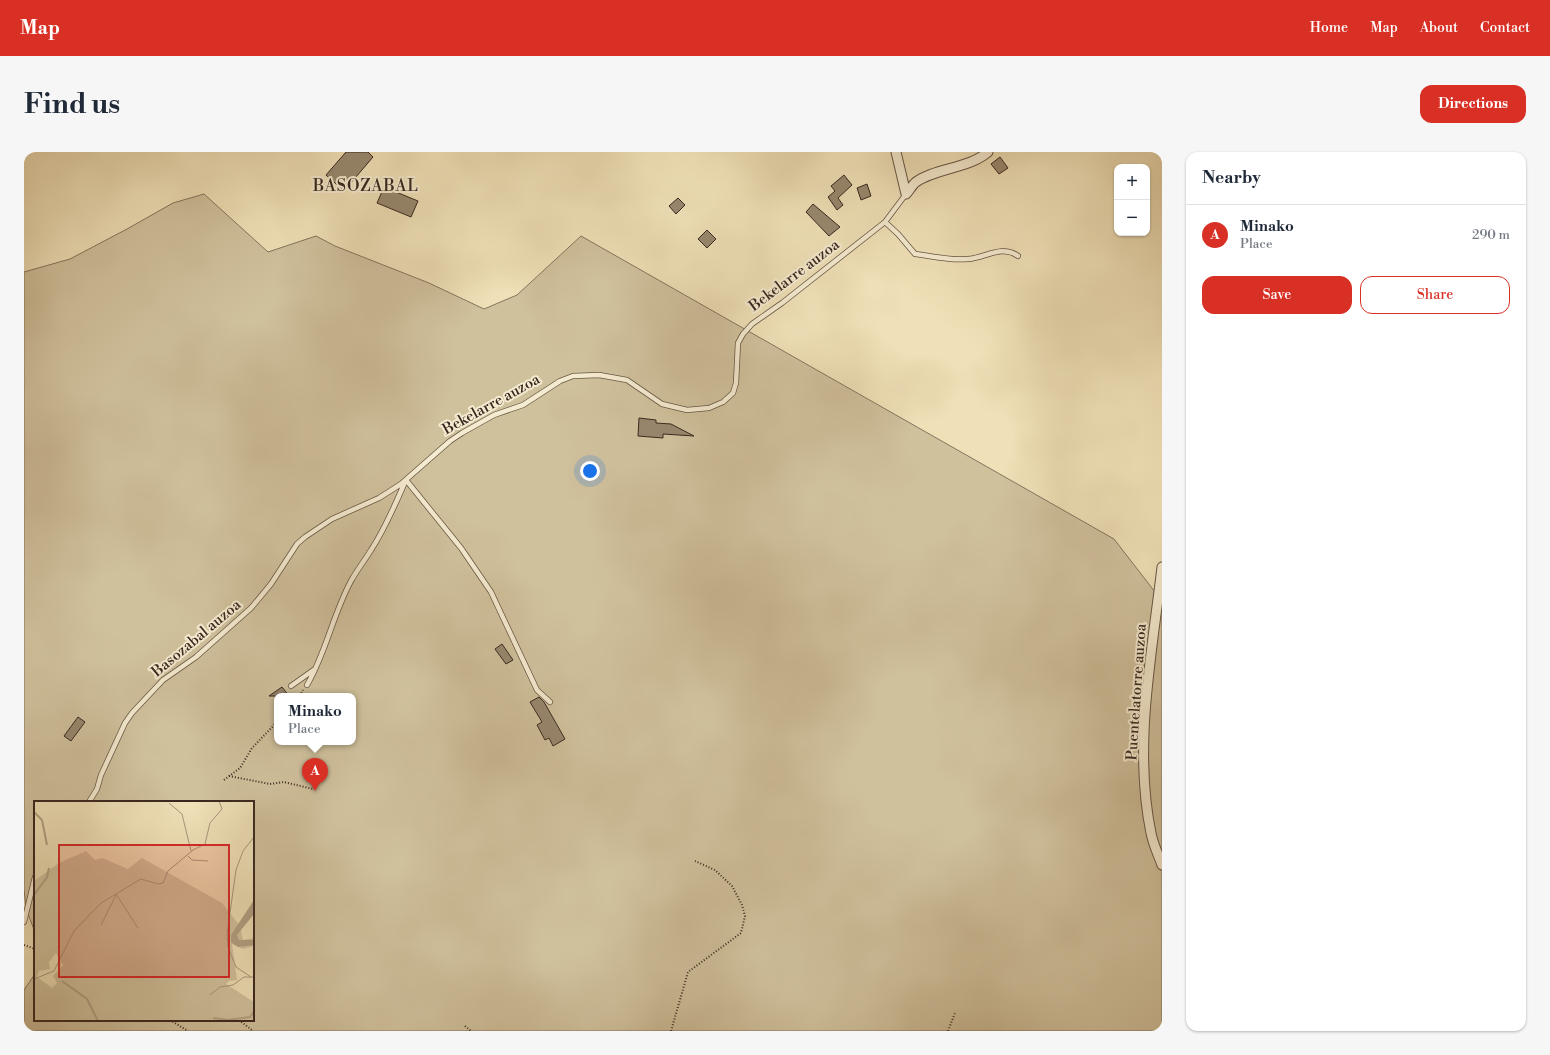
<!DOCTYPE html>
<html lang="en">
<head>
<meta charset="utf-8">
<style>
  body { margin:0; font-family:"Libre Bodoni",serif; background:#f6f6f7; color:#1f2937 }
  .controls { position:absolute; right:12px; top:12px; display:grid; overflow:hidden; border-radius:8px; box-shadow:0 1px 3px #0004 }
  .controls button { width:36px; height:36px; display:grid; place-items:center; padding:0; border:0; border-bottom:1px solid #e0e1e3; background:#fff; color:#1f2937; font:20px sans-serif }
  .you { position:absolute; left:566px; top:319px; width:14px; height:14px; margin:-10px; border:3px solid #fff; border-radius:50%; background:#1a73e8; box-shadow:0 0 0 6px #1a73e833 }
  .badge { display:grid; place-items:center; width:26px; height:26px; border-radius:50%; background:#d93025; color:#fff; font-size:13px; font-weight:700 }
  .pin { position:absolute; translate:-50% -33px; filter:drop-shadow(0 1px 2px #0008) }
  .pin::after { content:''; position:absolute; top:21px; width:14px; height:12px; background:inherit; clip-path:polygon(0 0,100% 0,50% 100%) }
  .popup { position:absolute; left:250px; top:541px; width:82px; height:52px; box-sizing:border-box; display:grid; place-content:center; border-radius:8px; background:#fff; filter:drop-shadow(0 1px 3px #0005); font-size:13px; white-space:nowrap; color:#747a83 }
  .popup b { font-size:15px; color:#1f2937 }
  .popup::after { content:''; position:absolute; left:50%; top:100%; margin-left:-8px; border:8px solid transparent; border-top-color:#fff }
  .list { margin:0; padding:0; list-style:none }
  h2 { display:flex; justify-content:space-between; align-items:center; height:52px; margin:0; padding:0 16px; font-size:17px }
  h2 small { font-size:13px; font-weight:400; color:#747a83 }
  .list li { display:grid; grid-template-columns:26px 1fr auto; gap:12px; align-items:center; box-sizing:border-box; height:60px; padding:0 16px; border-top:1px solid #e0e1e3 }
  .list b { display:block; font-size:15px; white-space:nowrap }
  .list p { margin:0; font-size:13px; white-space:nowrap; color:#747a83 }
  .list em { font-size:13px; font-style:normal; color:#747a83 }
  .actions { display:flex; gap:8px; padding:12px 16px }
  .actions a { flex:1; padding:9px 0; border:1px solid #d93025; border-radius:12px; text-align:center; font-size:14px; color:#d93025 }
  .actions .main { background:#d93025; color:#fff }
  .map { position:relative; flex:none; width:1138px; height:879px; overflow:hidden; border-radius:12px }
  header { display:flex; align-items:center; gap:24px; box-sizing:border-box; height:56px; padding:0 20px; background:#d93025; color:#fff }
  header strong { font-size:19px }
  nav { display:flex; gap:22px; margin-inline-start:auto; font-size:14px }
  .intro { display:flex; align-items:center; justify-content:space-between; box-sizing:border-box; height:96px; padding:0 24px }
  h1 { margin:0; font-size:28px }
  .button { padding:10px 18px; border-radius:12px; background:#d93025; color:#fff; font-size:14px; font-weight:700 }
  main { display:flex; gap:24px; padding:0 24px }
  aside { flex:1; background:#fff; border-radius:12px; box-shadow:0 1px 3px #0004 }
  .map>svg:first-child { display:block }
  .green { fill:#d0c19d; stroke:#85745e; fill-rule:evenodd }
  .building { fill:#98886f; stroke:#3a2820 }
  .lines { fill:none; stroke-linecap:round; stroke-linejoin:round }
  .service-casing { stroke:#675646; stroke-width:6 }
  .minor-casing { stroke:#675646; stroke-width:11 }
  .path { stroke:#3a2820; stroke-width:2; stroke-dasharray:1 2; stroke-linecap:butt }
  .service { stroke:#f5ebd0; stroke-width:4.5 }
  .minor { stroke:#f5ebd0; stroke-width:9 }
  .labels { text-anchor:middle; stroke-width:4; stroke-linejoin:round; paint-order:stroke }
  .street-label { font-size:15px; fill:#3a2820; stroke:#f5ebd0 }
  .neighbourhood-label { font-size:16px; letter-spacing:1px; fill:#3a2820; stroke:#f5ebd0 }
  .inset-river { fill:none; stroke:#b1a184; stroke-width:2 }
  .inset-road { fill:none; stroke:#a7967b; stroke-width:1 }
  .view { fill:#d62828; fill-opacity:0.15; stroke:#d62828; stroke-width:2 }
  .inset-edge { fill:none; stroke:#3a2820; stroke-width:2 }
</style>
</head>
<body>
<header>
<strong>Map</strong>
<nav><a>Home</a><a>Map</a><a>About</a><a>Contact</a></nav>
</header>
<div class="intro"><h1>Find us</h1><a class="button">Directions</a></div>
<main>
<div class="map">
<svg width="1138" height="879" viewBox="0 0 1138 879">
  <rect width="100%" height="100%" fill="#efe0b7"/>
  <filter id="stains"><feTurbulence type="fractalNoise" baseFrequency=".005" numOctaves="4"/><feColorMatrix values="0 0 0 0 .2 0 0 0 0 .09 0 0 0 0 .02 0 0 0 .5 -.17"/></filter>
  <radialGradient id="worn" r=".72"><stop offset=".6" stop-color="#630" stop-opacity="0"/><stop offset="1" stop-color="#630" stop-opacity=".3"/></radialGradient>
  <!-- green -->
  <path class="green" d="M180,42L244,100L292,84L311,94L405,131L460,157L493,143L557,84L1090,387L1138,449V879H0V838L11,822V868H229V650H11V780L2,757L0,737V120L46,107L103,77L149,51ZM253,544H329V590H253Z"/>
  <!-- building -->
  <path class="building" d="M322,0H344L349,5L320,39L302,23Z
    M976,5L984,16L975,22L967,12Z
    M820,23L828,33L814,46L819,53L813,58L804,45L811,39L807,34Z
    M843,32L847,44L837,48L833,36Z
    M360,35L394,49L387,65L353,51Z
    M654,46L661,53L652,62L645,54Z
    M789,52L816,75L805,84L782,60Z
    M683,78L692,87L683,96L674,87Z
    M615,266L632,268V271L647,272L670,284L639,282V286L614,284Z
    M478,492L489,508L482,512L471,497Z
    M258,535L265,544H245Z
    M515,545L520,550L541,587L529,594L525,586L521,588L513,573L518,570L506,550Z
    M54,565L61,570L47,589L40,584Z"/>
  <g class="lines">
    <!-- service casing -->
    <g class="service-casing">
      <path id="service" d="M861,70L874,82L891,102C907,104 927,109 944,107C961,106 978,92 994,104
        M382,328L437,396L467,440L513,538L526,550
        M283,533C302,501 309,462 327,429C333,418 341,408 347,398C361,377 371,353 381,330
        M267,534L291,517
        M65,650L73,637L77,623L101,571L108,561L139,528L172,505L227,456L247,432L273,392L281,385L308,367L355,346L377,332L426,289L438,281L470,263L499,253L536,229L549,224L575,223L603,228L638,252L663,258L685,256L699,250L709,241L712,231L714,191L719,182L728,172L758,151L861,70L882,42
        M0,770L11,725"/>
    </g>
    <!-- minor casing -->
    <g class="minor-casing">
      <path id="minor" d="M872,0L882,42
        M882,42C885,39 888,33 892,30C911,16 944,17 964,0
        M1138,415C1128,502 1109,594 1127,681C1129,692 1134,702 1138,713"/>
    </g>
    <!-- path -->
    <path class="path" d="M276,544L279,538
      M205,624L246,632L260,630L289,637
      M200,628L216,616L228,596L253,570
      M0,793L11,797
      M146,868L164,879
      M215,868L229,879
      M441,874L447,879
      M647,879L664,820L717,781L721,764L718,753L708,734L691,718L671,709
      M924,879L931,861"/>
    <!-- service -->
    <use href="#service" class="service"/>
    <!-- minor -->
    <use href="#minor" class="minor"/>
  </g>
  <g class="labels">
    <!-- street labels -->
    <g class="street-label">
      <text transform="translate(770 123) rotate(-37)" y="5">Bekelarre auzoa</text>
      <text transform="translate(467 252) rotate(-29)" y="5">Bekelarre auzoa</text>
      <text transform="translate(172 486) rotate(-40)" y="5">Basozabal auzoa</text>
      <text transform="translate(1112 540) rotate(-86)" y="5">Puentelatorre auzoa</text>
    </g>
    <!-- neighbourhood labels -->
    <g class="neighbourhood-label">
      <text x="342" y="39">BASOZABAL</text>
    </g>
  </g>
  <!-- overview -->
  <g transform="translate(10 649)">
    <rect width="220" height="220" fill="#efe0b7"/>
    <path d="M52,50L61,59L68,57L94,68L108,57L188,102L206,125L209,139L220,137V145L209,148L198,143L203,179L195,180L192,183L220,201V220H0V80L25,62ZM22,152L27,162L30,163L19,175L23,182L18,187L3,176L5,170L16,168L15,161Z" fill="#d0c19d" fill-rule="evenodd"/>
    <path d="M220,99V113L203,134L205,139H220V144L204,146L197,141V134Z" fill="#b1a184"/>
    <path class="inset-river" d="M0,11L8,19L13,44M0,94L13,76L15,67M28,180L53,198L64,220M179,217L194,219L216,216L220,210"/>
    <path class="inset-road" d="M135,2L148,13L157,50M154,55L158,59L174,60M82,93L104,127M67,124L82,94M217,176L202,166L194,146L193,133L202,69L209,50L220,36M0,178L20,170L40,130L67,102L107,78L124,83L129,82L134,70L159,49L171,43L176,22L188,8L185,0M176,194L186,186L199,184L210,176H220"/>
    <path class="view" d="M25,44H195V176H25Z"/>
    <rect width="220" height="220" class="inset-edge"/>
  </g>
  <rect width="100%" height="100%" filter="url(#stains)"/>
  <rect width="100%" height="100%" fill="url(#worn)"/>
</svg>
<div class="controls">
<button>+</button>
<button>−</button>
</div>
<div class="you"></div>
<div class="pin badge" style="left:291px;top:639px">A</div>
<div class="popup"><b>Minako</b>Place</div>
</div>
<aside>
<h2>Nearby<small></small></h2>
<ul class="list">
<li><span class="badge">A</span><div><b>Minako</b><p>Place</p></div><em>290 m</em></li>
</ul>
<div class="actions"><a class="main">Save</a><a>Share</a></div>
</aside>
</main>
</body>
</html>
